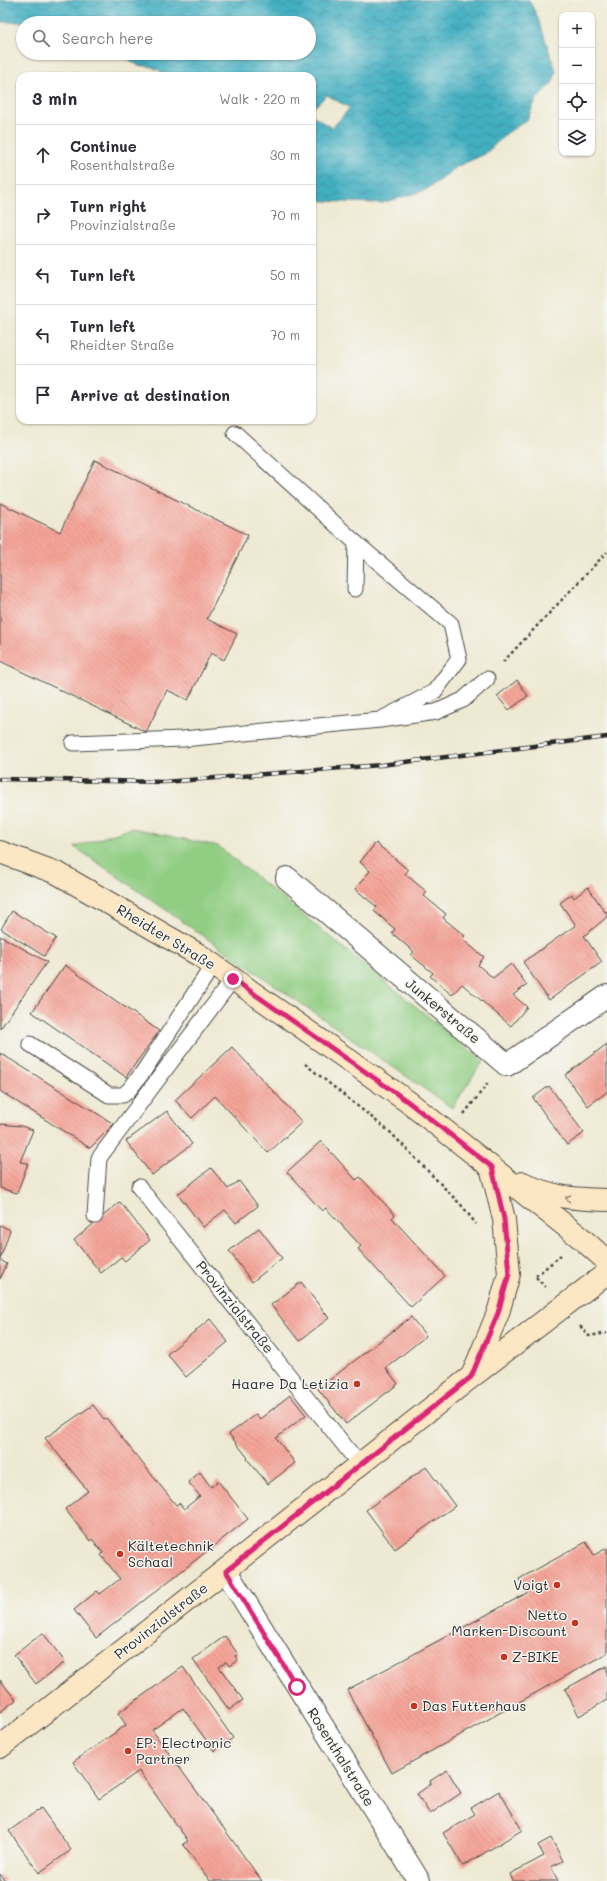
<!DOCTYPE html>
<html lang="en">
<head>
<meta charset="utf-8">
<style>
  body { margin:0; font-family:Mali,sans-serif; background:#f7f7f7; color:#2b2b33 }
  .controls { position:absolute; right:12px; top:12px; display:grid; overflow:hidden; border-radius:8px; box-shadow:0 1px 3px #0004 }
  .controls button { width:36px; height:36px; display:grid; place-items:center; padding:0; border:0; border-bottom:1px solid #e1e1e2; background:#fff; color:#2b2b33; font:20px sans-serif }
  .stop { position:absolute; width:12px; height:12px; margin:-9px; border:3px solid #db2777; border-radius:50%; background:#fff }
  .stop.end { background:#db2777; border-color:#fff; box-shadow:0 1px 4px #0008 }
  .list { margin:0; padding:0; list-style:none }
  h2 { display:flex; justify-content:space-between; align-items:center; height:52px; margin:0; padding:0 16px; font-size:17px }
  h2 small { font-size:13px; font-weight:400; color:#7c7c81 }
  .list li { display:grid; grid-template-columns:26px 1fr auto; gap:12px; align-items:center; box-sizing:border-box; height:60px; padding:0 16px; border-top:1px solid #e1e1e2 }
  .list b { display:block; font-size:15px; white-space:nowrap }
  .list p { margin:0; font-size:13px; white-space:nowrap; color:#7c7c81 }
  .list em { font-size:13px; font-style:normal; color:#7c7c81 }
  .icon { flex:none; width:22px; height:22px; fill:none; stroke:currentColor; stroke-width:2; stroke-linecap:round; stroke-linejoin:round }
  .map { position:relative; flex:none; width:607px; height:1881px; overflow:hidden }
  .search { position:absolute; background:#fff; box-shadow:0 1px 3px #0004; left:16px; top:16px; width:300px; height:44px; display:flex; align-items:center; gap:10px; box-sizing:border-box; padding:0 14px; border-radius:22px; color:#7c7c81; font-size:15px }
  .panel { position:absolute; background:#fff; box-shadow:0 1px 3px #0004; left:16px; top:72px; width:300px; height:352px; border-radius:12px }
  .map>svg:first-child { display:block }
  .green { fill:#91cd83; stroke:#5e7c57 }
  .water { fill:url(#water-waves); stroke:#376d76 }
  .building { fill:url(#building-back-hatch) }
  .lines { fill:none; stroke-linecap:round; stroke-linejoin:round }
  .lane-casing { stroke:#484844; stroke-width:17 }
  .street-casing { stroke:#484844; stroke-width:24 }
  .secondary-casing { stroke:#484844; stroke-width:24 }
  .path { stroke:#484844; stroke-width:2.5; stroke-dasharray:3 3; stroke-linecap:butt }
  .lane { stroke:#fff; stroke-width:15 }
  .street { stroke:#fff; stroke-width:22 }
  .secondary { stroke:#fbe7c3; stroke-width:22 }
  .rail-casing { stroke:#2b2b2b; stroke-width:4.5 }
  .rail { stroke:#f6f6f2; stroke-width:3; stroke-dasharray:9; stroke-linecap:butt }
  .oneway { stroke:#938977 }
  .route { stroke:#db2777; stroke-width:5 }
  .poi-dot { fill:#c8321e; stroke:#f6f6f2; stroke-width:1.5 }
  .labels { text-anchor:middle; stroke-width:3; stroke-linejoin:round; paint-order:stroke }
  .street-label { font-size:14px; fill:#2b2b2b; stroke:#f6f6f2 }
  .poi-label { font-size:14px; fill:#2b2b2b; stroke:#f6f6f2; text-anchor:start }
</style>
</head>
<body>
<div class="map">
<svg width="607" height="1881" viewBox="0 0 607 1881">
  <defs>
    <pattern id="water-waves" width="16" height="10" patternUnits="userSpaceOnUse"><rect width="16" height="10" fill="#43afc1"/><path d="M0 5q4-4 8 0t8 0" fill="none" stroke="#388f9d"/></pattern>
    <pattern id="building-back-hatch" width="6" height="6" patternUnits="userSpaceOnUse"><rect width="6" height="6" fill="#f5a499"/><path d="M-1 5l2 2M0 0l6 6M5-1l2 2" fill="none" stroke="#d28d84"/></pattern>
  </defs>
  <rect width="100%" height="100%" fill="#f6f6f2"/>
  <filter id="ink" filterUnits="userSpaceOnUse"><feTurbulence type="fractalNoise" baseFrequency=".025" numOctaves="2"/><feDisplacementMap in="SourceGraphic" scale="8" xChannelSelector="R" yChannelSelector="G"/><feConvolveMatrix kernelMatrix="1 2 1 2 8 2 1 2 1" color-interpolation-filters="sRGB"/></filter>
  <filter id="wash" filterUnits="userSpaceOnUse"><feTurbulence type="fractalNoise" baseFrequency=".012" numOctaves="4" result="noise"/><feDisplacementMap in="SourceGraphic" scale="16" xChannelSelector="R" yChannelSelector="G"/><feGaussianBlur stdDeviation="0.9" result="paint"/><feColorMatrix in="noise" values="0 0 0 0 0 0 0 0 0 0 0 0 0 0 0 0 0 1.4 0 .05"/><feComposite in="paint" operator="in"/></filter>
  <g filter="url(#wash)">
    <rect width="100%" height="100%" fill="#eee9d2"/>
    <!-- green -->
    <path class="green" d="M132,828L218,846L483,1061L452,1108L75,847Z"/>
    <!-- water -->
    <path class="water" d="M0,0H529L537,16L556,71L553,82L536,100L527,120L507,133L485,154L458,166L426,190L382,203L341,202L312,200V115L332,128L350,108L327,95L312,109V76H169L152,67L137,65L120,53H309V23L0,22Z"/>
    <g id="blocks">
      <!-- building -->
      <path class="building" d="M95,460L248,535L207,619L237,634L224,660L211,653L188,700L167,690L146,732L0,661V503L60,532Z
        M517,680L528,696L509,710L497,696Z
        M376,843L408,870L405,874L427,892L424,896L446,914L443,918L465,936L462,939L484,957L478,965L493,978L511,964L527,985L513,995L527,1007L511,1026L462,984L452,995L430,976L433,973L411,955L414,952L392,933L395,929L374,911L377,907L355,889L370,871L360,862Z
        M588,887L605,912L607,911V917L584,936L602,962L549,1000L523,962L576,925L560,903L572,894L574,898Z
        M12,911L56,938L44,956L1,929Z
        M0,936L47,962L0,1029Z
        M65,965L159,1031L126,1077L32,1012Z
        M607,1044V1092L588,1106L565,1075Z
        M232,1047L302,1122L268,1153L215,1096L192,1118L175,1100Z
        M0,1053L114,1124L90,1148L0,1091Z
        M549,1086L584,1133L567,1145L533,1098Z
        M167,1111L192,1144L152,1175L126,1141Z
        M0,1124L21,1126L33,1130L20,1162L28,1163L17,1193L0,1188Z
        M321,1141L356,1180L360,1177L378,1196L395,1215L392,1218L445,1276L411,1307L358,1249L361,1246L326,1208L322,1211L287,1172Z
        M211,1168L228,1189L239,1181L258,1206L236,1223L225,1210L203,1227L178,1194Z
        M120,1202L150,1240L125,1261L121,1257L101,1273L74,1240Z
        M0,1225L10,1230L0,1259Z
        M259,1228L282,1258L252,1282L229,1251Z
        M0,1260L7,1264L0,1279Z
        M301,1282L329,1318L299,1341L271,1305Z
        M411,1317L426,1336L386,1368L398,1384L346,1424L318,1389Z
        M210,1319L228,1342L186,1377L167,1354Z
        M290,1395L306,1415L276,1438L295,1463L268,1484L247,1459L248,1458L229,1434L256,1414L260,1419Z
        M93,1405L104,1419L106,1418L176,1505L179,1503L184,1509L200,1496L188,1482L200,1472L211,1487L218,1481L248,1519L96,1638L74,1610L97,1591L100,1594L120,1579L101,1555L103,1553L92,1539L90,1541L65,1509L88,1491L45,1438Z
        M426,1467L455,1506L395,1549L366,1510Z
        M586,1542L594,1555L607,1548V1653L392,1773L347,1690L527,1593L519,1579Z
        M43,1633L65,1662L36,1684L14,1655Z
        M225,1636L238,1654L235,1656L238,1660L229,1666L226,1662L219,1667L243,1700L229,1710L193,1659Z
        M607,1666V1700L579,1716L565,1689Z
        M183,1667L233,1738L214,1751L183,1708L152,1730L262,1881H210L183,1844L188,1841L139,1771L99,1799L73,1762L126,1725L118,1713Z
        M0,1680L16,1700L0,1712Z
        M447,1770L461,1793L430,1814L417,1794L431,1784L430,1781Z
        M499,1791L522,1830L463,1866L443,1833L475,1814L471,1808Z
        M41,1808L71,1850L39,1873L9,1831Z
        M551,1838L563,1861L551,1867L558,1881H513L510,1874L544,1856L538,1845Z
        M0,1874L6,1881H0Z"/>
    </g>
  </g>
  <g filter="url(#ink)">
    <use href="#blocks" fill-opacity="0" stroke="#484844" stroke-width="1"/>
    <g class="lines">
      <!-- lane casing -->
      <g class="lane-casing">
        <path id="lane" d="M235,433L356,543L451,624L459,659L434,692L380,720
          M355,589L356,543
          M73,743L183,739L380,720L436,712L463,700L487,679
          M30,1044L109,1095H123L129,1090L143,1072L213,965
          M139,1187L360,1465
          M95,1216L99,1158L233,979"/>
      </g>
      <!-- street casing -->
      <g class="street-casing">
        <path id="street" d="M287,878L507,1065L607,996
          M226,1571L419,1881"/>
      </g>
      <!-- secondary casing -->
      <g class="secondary-casing">
        <path id="secondary" d="M0,852L57,873L199,955L407,1101L581,1238L607,1261
          M523,1183C551,1198 576,1199 607,1200
          M472,1376L498,1313L509,1274L504,1219L491,1167
          M0,1747L471,1377L607,1273"/>
      </g>
      <!-- path -->
      <path class="path" d="M503,662L607,552
        M305,1064L390,1132L463,1207L476,1224
        M464,1114L488,1083
        M536,1276L561,1255
        M536,1277L545,1287
        M580,1326L589,1336L607,1333"/>
      <!-- lane -->
      <use href="#lane" class="lane"/>
      <!-- street -->
      <use href="#street" class="street"/>
      <!-- secondary -->
      <use href="#secondary" class="secondary"/>
      <!-- rail casing -->
      <g class="rail-casing">
        <path id="rail" d="M0,779L164,782L381,765L607,737"/>
      </g>
      <!-- rail -->
      <use href="#rail" class="rail"/>
    </g>
    <!-- one-way arrows -->
    <defs><path id="oneway-chevron" d="M-2-3.5L2.5 0L-2 3.5" fill="none" stroke-width="1.6" stroke-linecap="round" stroke-linejoin="round"/></defs>
    <use class="oneway" href="#oneway-chevron" transform="translate(568 1198) rotate(-169)"/>
  </g>
  <g class="lines" filter="url(#ink)">
    <!-- route -->
    <path class="route" d="M233,979L407,1101L492,1167L504,1219L509,1274L498,1313L471,1377L226,1571L297,1687"/>
  </g>
  <!-- markers -->
  <g class="poi-dot">
    <circle cx="357" cy="1384" r="4"/>
    <circle cx="120" cy="1554" r="4"/>
    <circle cx="557" cy="1585" r="4"/>
    <circle cx="575" cy="1623" r="4"/>
    <circle cx="504" cy="1657" r="4"/>
    <circle cx="414" cy="1706" r="4"/>
    <circle cx="128" cy="1751" r="4"/>
  </g>
  <g class="labels">
    <!-- street labels -->
    <g class="street-label">
      <text transform="translate(166 937) rotate(31)" y="5">Rheidter Straße</text>
      <text transform="translate(443 1011) rotate(40)" y="5">Junkerstraße</text>
      <text transform="translate(235 1307) rotate(51)" y="5">Provinzialstraße</text>
      <text transform="translate(161 1621) rotate(-38)" y="5">Provinzialstraße</text>
      <text transform="translate(341 1757) rotate(58)" y="5">Rosenthalstraße</text>
    </g>
    <!-- poi labels -->
    <g class="poi-label">
      <text x="349" y="1389" text-anchor="end">Haare Da Letizia</text>
      <text x="128" y="1551">Kältetechnik<tspan x="128" dy="16">Schaal</tspan></text>
      <text x="549" y="1590" text-anchor="end">Voigt</text>
      <text x="567" y="1620" text-anchor="end">Netto<tspan x="567" dy="16">Marken-Discount</tspan></text>
      <text x="512" y="1662">Z-BIKE</text>
      <text x="422" y="1711">Das Futterhaus</text>
      <text x="136" y="1748">EP: Electronic<tspan x="136" dy="16">Partner</tspan></text>
    </g>
  </g>
</svg>
<div class="controls">
<button>+</button>
<button>−</button>
<button><svg class="icon" aria-label="locate" viewBox="0 0 24 24"><circle cx="12" cy="12" r="6"/><path d="M12 2v4M12 18v4M2 12h4M18 12h4"/></svg></button>
<button><svg class="icon" aria-label="layers" viewBox="0 0 24 24"><path d="M12 4l9 5-9 5-9-5zM3 14l9 5 9-5"/></svg></button>
</div>
<div class="stop" style="left:297px;top:1687px"></div>
<div class="stop end" style="left:233px;top:979px"></div>
<div class="search"><svg class="icon" aria-label="search" viewBox="0 0 24 24"><circle cx="10" cy="10" r="6"/><path d="M15 15l6 6"/></svg>Search here</div>
<section class="panel">
<h2>3 min<small>Walk · 220 m</small></h2>
<ul class="list">
<li><svg class="icon" aria-label="ahead" viewBox="0 0 24 24"><path d="M12 20V5M6 11l6-6 6 6"/></svg><div><b>Continue</b><p>Rosenthalstraße</p></div><em>30 m</em></li>
<li><svg class="icon" aria-label="right" viewBox="0 0 24 24"><path d="M7 20v-9h11M14 6l5 5-5 5"/></svg><div><b>Turn right</b><p>Provinzialstraße</p></div><em>70 m</em></li>
<li><svg class="icon" aria-label="left" viewBox="0 0 24 24"><path d="M17 20v-9H6M10 6l-5 5 5 5"/></svg><div><b>Turn left</b></div><em>50 m</em></li>
<li><svg class="icon" aria-label="left" viewBox="0 0 24 24"><path d="M17 20v-9H6M10 6l-5 5 5 5"/></svg><div><b>Turn left</b><p>Rheidter Straße</p></div><em>70 m</em></li>
<li><svg class="icon" aria-label="arrive" viewBox="0 0 24 24"><path d="M6 21V4h12l-3 4 3 4H6"/></svg><div><b>Arrive at destination</b></div></li>
</ul>
</section>
</div>
</body>
</html>
